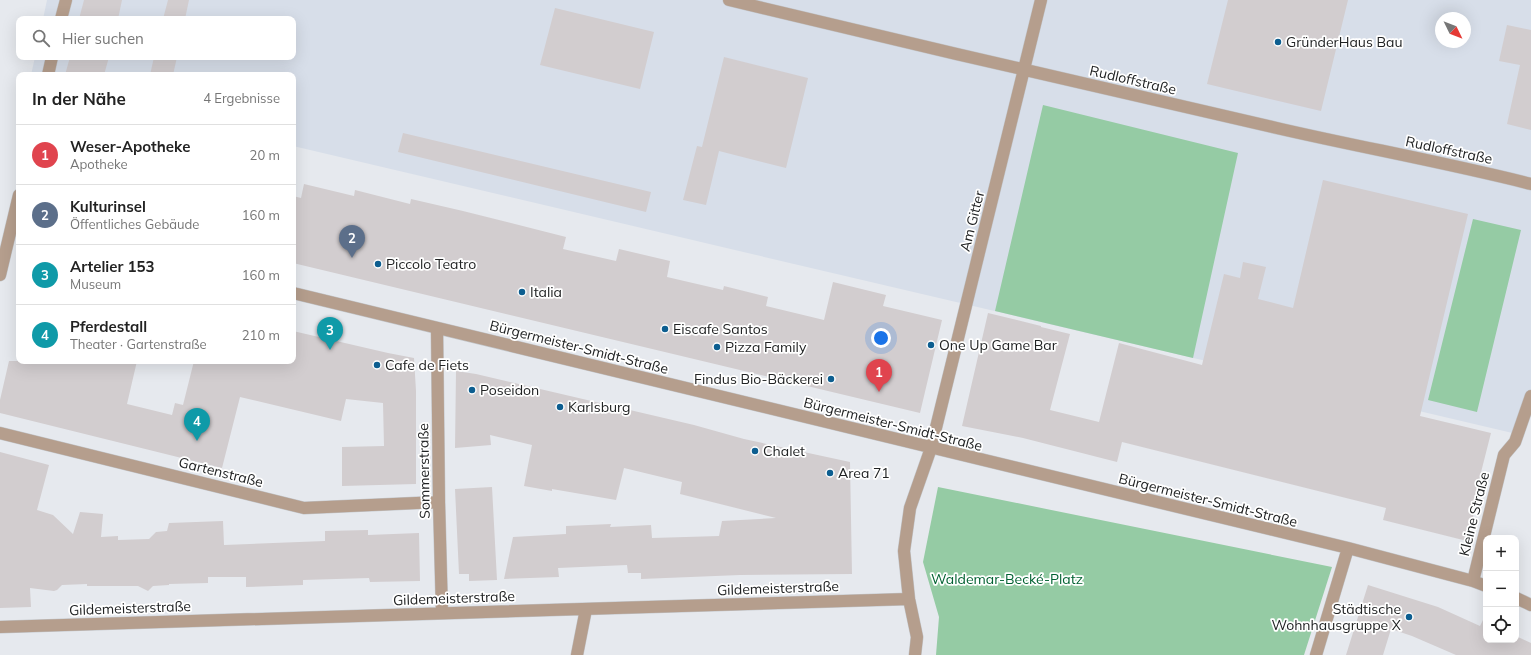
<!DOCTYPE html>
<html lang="de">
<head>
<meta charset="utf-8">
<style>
  body { margin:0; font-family:Mulish,sans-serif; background:#f6f6f6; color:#222 }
  .controls { position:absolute; right:12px; bottom:12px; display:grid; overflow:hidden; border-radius:8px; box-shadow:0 4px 16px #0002 }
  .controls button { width:36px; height:36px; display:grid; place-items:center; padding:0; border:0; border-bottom:1px solid #e0e0e0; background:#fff; color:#222; font:20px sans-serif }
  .compass { position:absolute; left:1435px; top:12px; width:36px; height:36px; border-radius:50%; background:#fff; box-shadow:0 4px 16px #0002; rotate:133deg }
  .you { position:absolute; left:881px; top:338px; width:14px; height:14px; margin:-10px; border:3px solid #fff; border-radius:50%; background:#1a73e8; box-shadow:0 0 0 6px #1a73e833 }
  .badge { display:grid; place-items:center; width:26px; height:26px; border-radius:50%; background:#0f766e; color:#fff; font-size:13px; font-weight:700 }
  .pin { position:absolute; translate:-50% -33px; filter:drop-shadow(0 1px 2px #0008) }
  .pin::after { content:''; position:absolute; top:21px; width:14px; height:12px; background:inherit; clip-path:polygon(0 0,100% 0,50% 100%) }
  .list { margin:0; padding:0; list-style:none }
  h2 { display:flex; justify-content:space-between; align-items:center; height:52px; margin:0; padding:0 16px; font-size:17px }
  h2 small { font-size:13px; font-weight:400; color:#767676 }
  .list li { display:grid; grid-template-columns:26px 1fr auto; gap:12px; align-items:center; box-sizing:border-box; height:60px; padding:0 16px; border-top:1px solid #e0e0e0 }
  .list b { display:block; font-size:15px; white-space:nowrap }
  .list p { margin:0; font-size:13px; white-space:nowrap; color:#767676 }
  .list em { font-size:13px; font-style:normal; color:#767676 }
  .icon { flex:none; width:22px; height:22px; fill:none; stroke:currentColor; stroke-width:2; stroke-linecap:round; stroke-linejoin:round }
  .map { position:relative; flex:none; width:1531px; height:655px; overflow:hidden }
  .search { position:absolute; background:#fff; box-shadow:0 4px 16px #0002; left:16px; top:16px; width:280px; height:44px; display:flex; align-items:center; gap:10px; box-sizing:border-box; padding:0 14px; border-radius:8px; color:#767676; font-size:15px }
  .panel { position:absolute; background:#fff; box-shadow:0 4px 16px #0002; left:16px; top:72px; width:280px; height:292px; border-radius:8px }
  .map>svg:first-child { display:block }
  .built { fill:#d7dee9; fill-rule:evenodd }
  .green { fill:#95cba4 }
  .building { fill:#d2cdcf }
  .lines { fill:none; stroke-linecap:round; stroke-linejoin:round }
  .minor-casing { stroke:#c2c5c9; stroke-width:13 }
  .minor { stroke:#b59e8d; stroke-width:12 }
  .poi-dot { fill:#0d5e90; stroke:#fff; stroke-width:1.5 }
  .labels { text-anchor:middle; stroke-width:3.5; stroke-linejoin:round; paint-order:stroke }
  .poi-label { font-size:14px; fill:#202223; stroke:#fff; text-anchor:start }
  .street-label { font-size:14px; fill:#202223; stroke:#fff }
  .park-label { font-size:14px; fill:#006131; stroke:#fff }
</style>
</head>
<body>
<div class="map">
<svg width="1531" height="655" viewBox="0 0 1531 655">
  <rect width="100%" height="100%" fill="#e6e9ee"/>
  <!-- built -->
  <path class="built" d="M47,0H1531V408L1521,435L293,146V75H31L35,57H293V19H43ZM1441,18H1465V42H1441Z"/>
  <!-- green -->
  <path class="green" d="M1043,105L1238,153L1193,358L995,311Z
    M1473,219L1521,230L1477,412L1428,400Z
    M938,487L1332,567L1304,655H936L939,617L923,562Z"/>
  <!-- building -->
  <path class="building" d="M84,0H122L118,19H79Z
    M168,0H189L185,19H163Z
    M1228,0H1348L1321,111L1207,84Z
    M555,8L654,32L640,89L540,65Z
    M1507,25L1531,30V130L1507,124L1520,65L1499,61Z
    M70,57H109L104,75H65Z
    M154,57H177L173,75H150Z
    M724,57L808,78L786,168L719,151L706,205L683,200L697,146L702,147Z
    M403,133L651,192L646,212L398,152Z
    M1323,180L1468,214L1420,416L1491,433L1477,488H1480L1467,541L1383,520L1386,508L1122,442L1117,462L1023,438L962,426L988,313L1041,326V327L1070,334L1050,410L1099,422L1119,343L1202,365L1224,274L1240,278L1243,262L1266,267L1258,299L1293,308Z
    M304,184L354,196L355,190L410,204L411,199L463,211L566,237L563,249L616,261L619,249L670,261L667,277L723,290L724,286L768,297L766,306L824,320L833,282L886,295L883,306L942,320L920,413L293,263V196L301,198Z
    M293,331L388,353L414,358L416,391V484L342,486V447L384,446L383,403L346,399L341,421L240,397L222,468L0,413V400L9,361H137L127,404L172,415L175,403L183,405L194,361H293Z
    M456,371L476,374L694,425L744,439L850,462L852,574L740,575L641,579V573H628L627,565L558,568L559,577L504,579L513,537L566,534V526L611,524L610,527L651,525L652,538L719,536L722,521L776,518L680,494L682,482L624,468L616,500L552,489V491L524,486L532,445L490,435L491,445L455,448Z
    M0,452L49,465L37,510L53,515L73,534L80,512L103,514L101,537L118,536V540L149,539L156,532L167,531L169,523L223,521L224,545L325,541V531L368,530V535L419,533L420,581L370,582L369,578L303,580V585L246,587V577H208V583L169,584V585L153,586L148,591L138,586H87V584L62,585L57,590L54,591L30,588L31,607L0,608Z
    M492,487L497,580L469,581V574H459L455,489Z
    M1368,585L1438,607L1480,626L1483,620L1486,622V640H1516V636L1531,643V655H1456L1412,636L1391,629L1383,655H1346Z"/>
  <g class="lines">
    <!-- minor casing -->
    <g class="minor-casing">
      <path id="minor" d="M729,0C913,44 1096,87 1281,129C1364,148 1448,163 1531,184
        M61,19L66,0
        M48,75L52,57
        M0,275L19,195
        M293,293L1348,548L1473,581L1486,586
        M437,328L439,502L442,613
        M0,433L304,508L439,502
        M1473,581L1504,455L1515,442L1531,396
        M1516,598L1531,605
        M0,627L909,599
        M577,655L586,609
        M915,655L917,637L909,599L904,551L910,508L931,448L1041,0
        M1316,655L1348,548"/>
    </g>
    <!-- minor -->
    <use href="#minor" class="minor"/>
  </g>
  <!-- markers -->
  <g class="poi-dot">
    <circle cx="1278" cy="42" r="4"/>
    <circle cx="378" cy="264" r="4"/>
    <circle cx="522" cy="292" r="4"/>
    <circle cx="665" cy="329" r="4"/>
    <circle cx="931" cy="345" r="4"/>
    <circle cx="717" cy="347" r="4"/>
    <circle cx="377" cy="365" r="4"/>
    <circle cx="831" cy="379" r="4"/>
    <circle cx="472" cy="390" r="4"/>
    <circle cx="560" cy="407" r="4"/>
    <circle cx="755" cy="451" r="4"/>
    <circle cx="830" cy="473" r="4"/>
    <circle cx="1409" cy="617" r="4"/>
  </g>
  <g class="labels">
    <!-- poi labels -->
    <g class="poi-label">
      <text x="1286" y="47">GründerHaus Bau</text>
      <text x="386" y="269">Piccolo Teatro</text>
      <text x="530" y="297">Italia</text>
      <text x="673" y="334">Eiscafe Santos</text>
      <text x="939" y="350">One Up Game Bar</text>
      <text x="725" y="352">Pizza Family</text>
      <text x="385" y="370">Cafe de Fiets</text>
      <text x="823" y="384" text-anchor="end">Findus Bio-Bäckerei</text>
      <text x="480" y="395">Poseidon</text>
      <text x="568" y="412">Karlsburg</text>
      <text x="763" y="456">Chalet</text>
      <text x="838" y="478">Area 71</text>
      <text x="1401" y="614" text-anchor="end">Städtische<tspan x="1401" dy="16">Wohnhausgruppe X</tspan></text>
    </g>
    <!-- street labels -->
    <g class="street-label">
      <text transform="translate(1133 80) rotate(13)" y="5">Rudloffstraße</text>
      <text transform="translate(1449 150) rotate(12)" y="5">Rudloffstraße</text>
      <text transform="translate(972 221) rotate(-76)" y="5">Am Gitter</text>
      <text transform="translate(579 347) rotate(14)" y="5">Bürgermeister-Smidt-Straße</text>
      <text transform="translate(893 424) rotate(14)" y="5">Bürgermeister-Smidt-Straße</text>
      <text transform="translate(424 471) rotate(-91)" y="5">Sommerstraße</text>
      <text transform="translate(221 472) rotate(14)" y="5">Gartenstraße</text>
      <text transform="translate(1208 500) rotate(14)" y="5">Bürgermeister-Smidt-Straße</text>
      <text transform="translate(1474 514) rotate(-76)" y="5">Kleine Straße</text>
      <text transform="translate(778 588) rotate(-2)" y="5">Gildemeisterstraße</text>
      <text transform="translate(454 598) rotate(-2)" y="5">Gildemeisterstraße</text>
      <text transform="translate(130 608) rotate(-2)" y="5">Gildemeisterstraße</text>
    </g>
    <!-- park labels -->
    <g class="park-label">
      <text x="1007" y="584">Waldemar-Becké-Platz</text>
    </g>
  </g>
</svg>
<div class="controls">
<button>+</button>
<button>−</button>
<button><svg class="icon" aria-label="locate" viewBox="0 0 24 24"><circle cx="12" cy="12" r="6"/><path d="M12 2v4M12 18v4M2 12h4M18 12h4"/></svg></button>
</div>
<svg class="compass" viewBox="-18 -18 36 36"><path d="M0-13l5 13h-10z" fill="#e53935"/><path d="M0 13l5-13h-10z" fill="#767676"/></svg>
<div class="you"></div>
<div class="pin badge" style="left:879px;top:392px;background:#e0444e">1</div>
<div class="pin badge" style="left:352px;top:258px;background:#5c6f8a">2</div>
<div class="pin badge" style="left:330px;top:350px;background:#0f9aa8">3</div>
<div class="pin badge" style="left:197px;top:441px;background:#0f9aa8">4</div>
<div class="search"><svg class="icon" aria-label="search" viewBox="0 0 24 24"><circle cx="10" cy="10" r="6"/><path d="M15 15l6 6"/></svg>Hier suchen</div>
<section class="panel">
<h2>In der Nähe<small>4 Ergebnisse</small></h2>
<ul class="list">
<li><span class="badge" style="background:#e0444e">1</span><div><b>Weser-Apotheke</b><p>Apotheke</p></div><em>20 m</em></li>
<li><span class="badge" style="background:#5c6f8a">2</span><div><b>Kulturinsel</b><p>Öffentliches Gebäude</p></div><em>160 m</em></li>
<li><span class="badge" style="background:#0f9aa8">3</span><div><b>Artelier 153</b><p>Museum</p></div><em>160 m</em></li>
<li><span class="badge" style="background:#0f9aa8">4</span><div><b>Pferdestall</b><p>Theater · Gartenstraße</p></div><em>210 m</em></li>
</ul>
</section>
</div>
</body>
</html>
